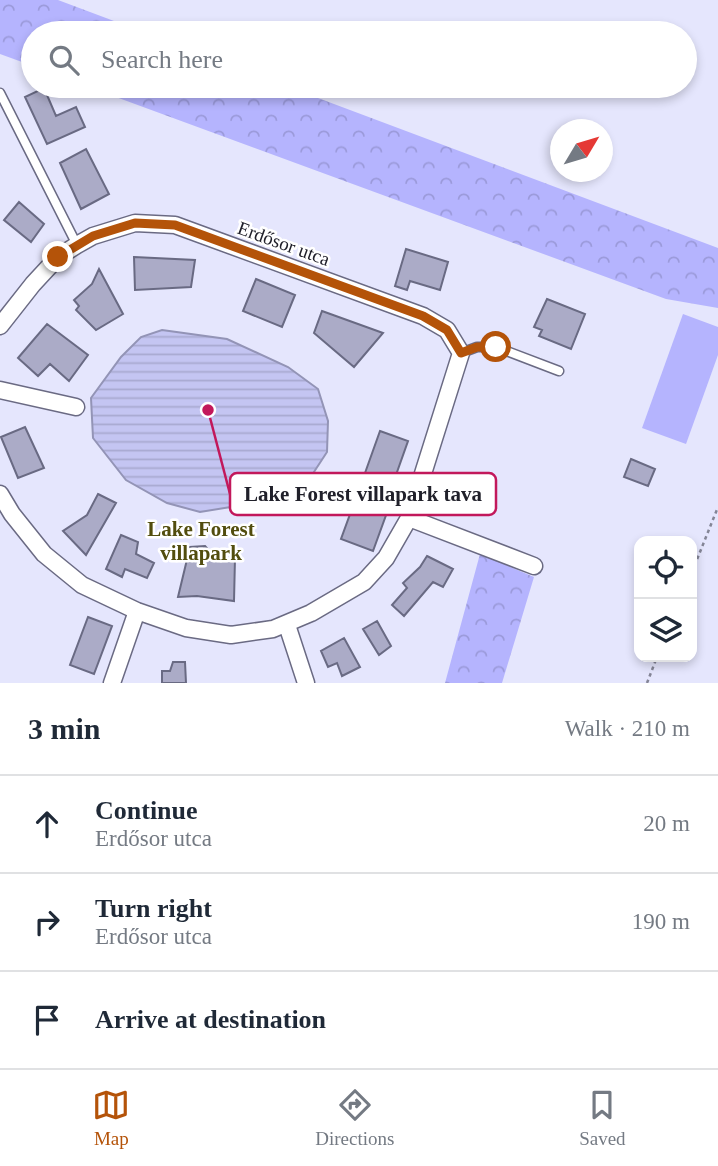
<!DOCTYPE html>
<html lang="en">
<head>
<meta charset="utf-8">
<style>
  body { margin:0; font-family:Georgia,serif; background:#f2f2f3; color:#1f2937 }
  .controls { position:absolute; right:21px; bottom:21px; display:grid; overflow:hidden; border-radius:14px; box-shadow:0 4px 10px #0003 }
  .controls button { width:63px; height:63px; display:grid; place-items:center; padding:0; border:0; border-bottom:2px solid #e0e1e3; background:#fff; color:#1f2937; font:35px sans-serif }
  .compass { position:absolute; left:550px; top:119px; width:63px; height:63px; border-radius:50%; background:#fff; box-shadow:0 4px 10px #0003; rotate:52deg }
  .stop { position:absolute; width:21px; height:21px; margin:-16px; border:5px solid #b45309; border-radius:50%; background:#fff }
  .stop.end { background:#b45309; border-color:#fff; box-shadow:0 2px 7px #0008 }
  .list { margin:0; padding:0; list-style:none }
  h2 { display:flex; justify-content:space-between; align-items:center; height:91px; margin:0; padding:0 28px; font-size:30px }
  h2 small { font-size:23px; font-weight:400; color:#747a83 }
  .list li { display:grid; grid-template-columns:46px 1fr auto; gap:21px; align-items:center; box-sizing:border-box; height:98px; padding:0 28px; border-top:2px solid #e0e1e3 }
  .list b { display:block; font-size:26px; white-space:nowrap }
  .list p { margin:0; font-size:23px; white-space:nowrap; color:#747a83 }
  .list em { font-size:23px; font-style:normal; color:#747a83 }
  .icon { flex:none; width:38px; height:38px; fill:none; stroke:currentColor; stroke-width:2; stroke-linecap:round; stroke-linejoin:round }
  .map { position:relative; flex:none; width:718px; height:683px; overflow:hidden }
  .search { position:absolute; background:#fff; box-shadow:0 4px 10px #0003; left:21px; right:21px; top:21px; height:77px; display:flex; align-items:center; gap:18px; box-sizing:border-box; padding:0 24px; border-radius:38px; color:#747a83; font-size:26px }
  .sheet { height:385px; background:#fff }
  nav { display:flex; justify-content:space-around; align-items:center; box-sizing:border-box; height:98px; border-top:2px solid #e0e1e3; background:#fff; font-size:19px; color:#747a83 }
  nav a { display:grid; justify-items:center; gap:4px }
  nav .on { color:#b45309 }
  .map>svg:first-child { display:block }
  .green { fill:#b5b4fe }
  .forest { fill:url(#forest-crowns) }
  .water { fill:url(#water-rules); stroke:#9394b6; stroke-width:2 }
  .building { fill:#ababc7; stroke:#696a83; stroke-width:2 }
  .lines { fill:none; stroke-linecap:round; stroke-linejoin:round }
  .service-casing { stroke:#6a6a83; stroke-width:11 }
  .minor-casing { stroke:#6a6a83; stroke-width:19 }
  .path { stroke:#848596; stroke-width:2.5; stroke-dasharray:3.5 3.5; stroke-linecap:butt }
  .service { stroke:#fff; stroke-width:8 }
  .minor { stroke:#fff; stroke-width:16 }
  .route { stroke:#b45309; stroke-width:9 }
  .labels { text-anchor:middle; stroke-width:5; stroke-linejoin:round; paint-order:stroke }
  .street-label { font-size:19px; fill:#20202a; stroke:#fff }
  .neighbourhood-label { font-size:21px; font-weight:bold; fill:#524d0e; stroke:#fff }
  .leader { fill:none; stroke:#c2185b; stroke-width:2.5 }
  .callout-dot { fill:#c2185b; stroke:#fff; stroke-width:2.5 }
  .callout { fill:#fff; stroke:#c2185b; stroke-width:2.5 }
  .callout-label { font-size:21px; text-anchor:middle; font-weight:bold; fill:#20202a }
</style>
</head>
<body>
<div class="map">
<svg width="718" height="683" viewBox="0 0 718 683">
  <defs>
    <pattern id="forest-crowns" width="20" height="18" patternUnits="userSpaceOnUse" patternTransform="scale(1.75)"><rect width="20" height="18" fill="#b5b4fe"/><path d="M2 6a3 3 0 1 1 6 0M12 15a3 3 0 1 1 6 0" fill="none" stroke="#9b9ada"/></pattern>
    <pattern id="water-rules" width="6" height="5" patternUnits="userSpaceOnUse" patternTransform="scale(1.75)"><rect width="6" height="5" fill="#c4c5f2"/><path d="M0 2.5h6" fill="none" stroke="#a8a9d0"/></pattern>
  </defs>
  <rect width="100%" height="100%" fill="#e5e6fd"/>
  <!-- green -->
  <path class="green" d="M683,314L718,327V355L686,444L642,428Z"/>
  <!-- forest -->
  <path class="forest" d="M0,0H58L146,33H33V66L0,54Z
    M86,86H286L718,248V308L666,299Z
    M480,554L534,577L502,683H445Z"/>
  <!-- water -->
  <path class="water" d="M162,330L227,339L288,367L318,389L328,421L327,452L310,478L283,494L249,504L200,512L167,503L126,480L93,438L91,398L121,357L141,337Z"/>
  <!-- building -->
  <path class="building" d="M44,88L56,116L76,107L85,127L47,144L25,97Z
    M86,149L109,194L81,209L60,163Z
    M19,202L44,224L31,242L4,220Z
    M406,249L448,262L440,290L410,281L407,290L395,286Z
    M134,257L195,260L191,287L135,290Z
    M99,269L123,314L96,330L76,310L79,306L74,300L92,284Z
    M256,279L295,295L282,327L243,311Z
    M547,299L585,314L571,349L539,336L542,330L534,327Z
    M322,311L383,333L354,367L314,333Z
    M47,324L88,355L69,381L50,364L38,376L18,358Z
    M25,427L44,468L18,478L1,437Z
    M380,431L408,441L385,506L389,507L373,551L341,539L357,495L367,499L375,476L365,473Z
    M631,459L655,469L648,486L624,477Z
    M98,494L116,503L86,555L63,531L87,515Z
    M121,535L138,542L136,554L154,563L147,578L125,569L122,577L106,569Z
    M205,546L218,561L235,558L234,601L197,596L178,597L190,547Z
    M427,556L453,569L443,587L433,582L404,616L392,605L407,588L403,583L420,567Z
    M88,617L112,626L94,674L70,665Z
    M377,621L391,646L379,655L363,629Z
    M344,638L360,667L342,676L337,663L328,667L321,651Z
    M173,662H185L186,683H162V671H170Z"/>
  <g class="lines">
    <!-- service casing -->
    <g class="service-casing">
      <path id="service" d="M0,93L77,245
        M461,353L477,347H496L559,371"/>
    </g>
    <!-- minor casing -->
    <g class="minor-casing">
      <path id="minor" d="M0,326L33,284L58,257L77,245L93,236L135,223L175,225L423,316L447,330L461,353L409,518L386,558L364,582L311,613L273,629L231,635L186,628L137,611L82,585L44,554L12,514L0,494
        M0,390L76,407
        M409,518L534,566
        M287,625L306,683
        M112,683L137,611"/>
    </g>
    <!-- path -->
    <path class="path" d="M692,572L718,507
      M647,683L657,657"/>
    <!-- service -->
    <use href="#service" class="service"/>
    <!-- minor -->
    <use href="#minor" class="minor"/>
  </g>
  <g class="lines">
    <!-- route -->
    <path class="route" d="M58,257L93,236L135,223L175,225L423,316L447,330L461,353L477,347H496"/>
  </g>
  <g class="labels">
    <!-- street labels -->
    <g class="street-label">
      <text transform="translate(284 243) rotate(20)" y="7">Erdősor utca</text>
    </g>
    <!-- neighbourhood labels -->
    <g class="neighbourhood-label">
      <text x="201" y="536">Lake Forest<tspan x="201" dy="24">villapark</tspan></text>
    </g>
  </g>
  <!-- callouts -->
  <path class="leader" d="M208 410L230 494"/>
  <circle class="callout-dot" cx="208" cy="410" r="7"/>
  <rect class="callout" x="230" y="473" width="266" height="42" rx="7"/>
  <g class="callout-label">
    <text x="363" y="501">Lake Forest villapark tava</text>
  </g>
</svg>
<div class="controls">
<button><svg class="icon" aria-label="locate" viewBox="0 0 24 24"><circle cx="12" cy="12" r="6"/><path d="M12 2v4M12 18v4M2 12h4M18 12h4"/></svg></button>
<button><svg class="icon" aria-label="layers" viewBox="0 0 24 24"><path d="M12 4l9 5-9 5-9-5zM3 14l9 5 9-5"/></svg></button>
</div>
<svg class="compass" viewBox="-18 -18 36 36"><path d="M0-13l5 13h-10z" fill="#e53935"/><path d="M0 13l5-13h-10z" fill="#747a83"/></svg>
<div class="stop" style="left:496px;top:347px"></div>
<div class="stop end" style="left:58px;top:257px"></div>
<div class="search"><svg class="icon" aria-label="search" viewBox="0 0 24 24"><circle cx="10" cy="10" r="6"/><path d="M15 15l6 6"/></svg>Search here</div>
</div>
<section class="sheet">
<h2>3 min<small>Walk · 210 m</small></h2>
<ul class="list">
<li><svg class="icon" aria-label="ahead" viewBox="0 0 24 24"><path d="M12 20V5M6 11l6-6 6 6"/></svg><div><b>Continue</b><p>Erdősor utca</p></div><em>20 m</em></li>
<li><svg class="icon" aria-label="right" viewBox="0 0 24 24"><path d="M7 20v-9h11M14 6l5 5-5 5"/></svg><div><b>Turn right</b><p>Erdősor utca</p></div><em>190 m</em></li>
<li><svg class="icon" aria-label="arrive" viewBox="0 0 24 24"><path d="M6 21V4h12l-3 4 3 4H6"/></svg><div><b>Arrive at destination</b></div></li>
</ul>
</section>
<nav>
<a class="on"><svg class="icon" aria-label="map" viewBox="0 0 24 24"><path d="M3 6l6-2 6 2 6-2v14l-6 2-6-2-6 2zM9 4v14M15 6v14"/></svg>Map</a>
<a><svg class="icon" aria-label="directions" viewBox="0 0 24 24"><path d="M12 3l9 9-9 9-9-9zM9 14v-3h6M13 9l2 2-2 2"/></svg>Directions</a>
<a><svg class="icon" aria-label="saved" viewBox="0 0 24 24"><path d="M7 4h10v16l-5-4-5 4z"/></svg>Saved</a>
</nav>
</body>
</html>
